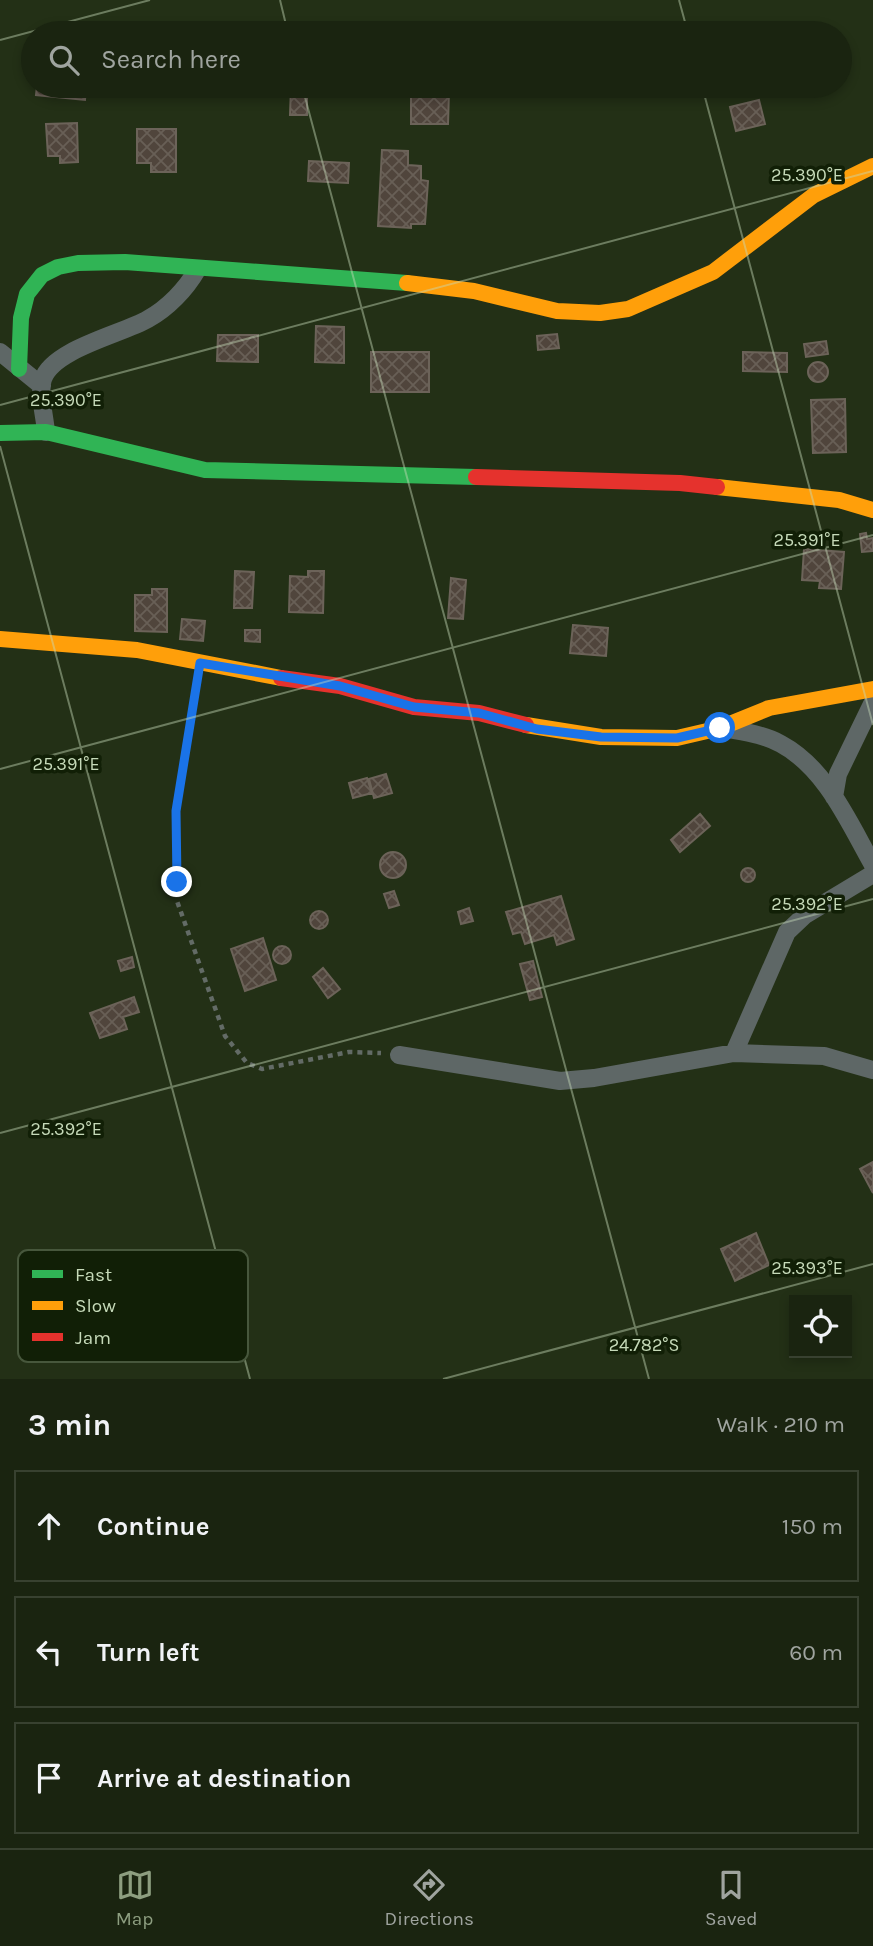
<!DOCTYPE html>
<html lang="en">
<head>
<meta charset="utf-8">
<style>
  body { margin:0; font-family:Karla,sans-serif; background:#27301e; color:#f1f3f6 }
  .controls { position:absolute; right:21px; bottom:21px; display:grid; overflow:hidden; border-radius:0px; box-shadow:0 4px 10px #0003 }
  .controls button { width:63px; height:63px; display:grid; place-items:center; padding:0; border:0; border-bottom:2px solid #384130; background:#1a2410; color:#f1f3f6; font:35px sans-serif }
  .stop { position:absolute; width:21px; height:21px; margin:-16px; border:5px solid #1a73e8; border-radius:50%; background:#fff }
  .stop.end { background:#1a73e8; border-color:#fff; box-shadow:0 2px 7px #0008 }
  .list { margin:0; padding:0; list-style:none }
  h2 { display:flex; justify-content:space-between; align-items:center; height:91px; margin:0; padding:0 28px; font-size:30px }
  h2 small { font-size:23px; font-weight:400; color:#9fa49f }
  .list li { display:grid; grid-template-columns:46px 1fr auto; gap:21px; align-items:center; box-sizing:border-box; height:112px; margin:0 14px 14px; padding:0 14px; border:2px solid #384130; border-radius:0px }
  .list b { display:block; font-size:26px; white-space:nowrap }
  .list em { font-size:23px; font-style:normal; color:#9fa49f }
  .icon { flex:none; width:38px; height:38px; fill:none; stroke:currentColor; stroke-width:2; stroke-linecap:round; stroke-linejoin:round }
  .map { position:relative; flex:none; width:873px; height:1379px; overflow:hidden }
  .search { position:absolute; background:#1a2410; box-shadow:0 4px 10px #0003; left:21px; right:21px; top:21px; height:77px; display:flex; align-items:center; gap:18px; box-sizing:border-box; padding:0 24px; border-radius:38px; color:#9fa49f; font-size:26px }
  .sheet { height:469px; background:#1a2410 }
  nav { display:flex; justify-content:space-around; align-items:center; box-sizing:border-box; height:98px; border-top:2px solid #384130; background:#1a2410; font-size:19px; color:#9fa49f }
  nav a { display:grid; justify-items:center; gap:4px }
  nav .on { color:#8d9e80 }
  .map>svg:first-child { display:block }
  .building { fill:url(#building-cross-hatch); stroke:#6c6359; stroke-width:2 }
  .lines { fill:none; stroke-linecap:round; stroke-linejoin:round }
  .path { stroke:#636b66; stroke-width:4.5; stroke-dasharray:5 5; stroke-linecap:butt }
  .street { stroke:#5e6766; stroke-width:18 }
  .fast { stroke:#30b455; stroke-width:16 }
  .slow { stroke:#ff9f0a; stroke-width:16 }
  .jam { stroke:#e5322d; stroke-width:16 }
  .route { stroke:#1a73e8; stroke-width:9 }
  .ticks { fill:none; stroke:#c6dab9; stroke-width:2; stroke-opacity:0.45 }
  .key { fill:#111f06; stroke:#47573c; stroke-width:2 }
  .key-label { font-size:19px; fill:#c6dab9 }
  .ticks-label { font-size:18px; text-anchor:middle; fill:#c6dab9; stroke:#111f06; stroke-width:7; stroke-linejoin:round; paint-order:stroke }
</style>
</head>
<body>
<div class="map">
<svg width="873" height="1379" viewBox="0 0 873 1379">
  <defs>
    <pattern id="building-cross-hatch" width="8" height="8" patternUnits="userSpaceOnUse" patternTransform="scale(1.75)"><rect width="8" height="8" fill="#50453c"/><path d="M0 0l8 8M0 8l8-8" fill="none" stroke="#685f56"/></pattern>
  </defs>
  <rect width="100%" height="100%" fill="#233016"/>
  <!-- building -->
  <path class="building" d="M37,86H86L85,100L36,95Z
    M291,86H307V115H290Z
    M425,91L449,92L448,124H411V97H425Z
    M759,100L765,124L736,131L730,107Z
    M77,123L78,162L60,163V156H48L46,124Z
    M137,129H176V172H151V163H137Z
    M382,150L408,151V165L421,166V180L428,181L425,224H411V228L378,226Z
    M309,161L349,163L348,183L308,181Z
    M316,326L344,327V363L315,362Z
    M557,334L559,348L538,350L537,336Z
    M218,335H258V362L217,361Z
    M826,341L828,354L806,357L804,344Z
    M371,352H429V392H371Z
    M743,352L787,353V372L743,371Z
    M808 372a10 10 0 1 1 20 0a10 10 0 1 1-20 0Z
    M845,399L846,452L813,453L811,400Z
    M866,533L867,539L873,538V551L862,552L860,534Z
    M804,549L844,552L841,589L819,588L820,581L802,580Z
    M235,571L254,572L252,608H234Z
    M308,571H324L323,613L289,612L290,576L308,577Z
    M451,578L466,580L463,619L448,618Z
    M152,589H167V632L135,631V595H152Z
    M182,619L205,621L203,641L180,639Z
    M573,625L608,628L606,656L570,653Z
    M245,630H260V642L245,641Z
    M386,774L392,793L374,798L369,779Z
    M367,778L372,793L353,798L349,783Z
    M700,814L710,826L680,852L671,840Z
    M380 865a13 13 0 1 1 26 0a13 13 0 1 1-26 0Z
    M741 875a7 7 0 1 1 14 0a7 7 0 1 1-14 0Z
    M394,891L399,905L389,908L384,894Z
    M561,896L574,939L557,945L554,935L525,944L521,932L513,934L506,912Z
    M469,908L473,921L461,924L458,912Z
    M310 920a9 9 0 1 1 18 0a9 9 0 1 1-18 0Z
    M263,938L276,980L245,991L231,949Z
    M273 955a9 9 0 1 1 18 0a9 9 0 1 1-18 0Z
    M132,957L134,967L121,971L118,961Z
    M533,961L542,997L530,1000L520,964Z
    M323,968L340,989L328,998L313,977Z
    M134,997L139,1012L123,1017L127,1029L100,1038L90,1013Z
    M873,1162V1193L860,1169Z
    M756,1233L769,1265L735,1281L721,1249Z"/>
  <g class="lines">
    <!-- path -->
    <path class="path" d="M197,684L176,811L177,901L225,1036L247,1063L262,1069L349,1052L381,1053"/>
    <!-- street -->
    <path class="street" d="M0,352L42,386
      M46,432C45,417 38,393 43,379C53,349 122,334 148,319C168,308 186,289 197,270
      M723,728C743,732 763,734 781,744C826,768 849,823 873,865
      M834,797L838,774L873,702
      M734,1053L787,932L805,915L873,874
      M399,1055L560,1081L594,1078L734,1053L824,1056L873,1070"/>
    <!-- fast -->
    <path class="fast" d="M19,369L21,318L27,294L42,275L58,267L78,263L125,262L407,283
      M0,433L46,432L205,470L476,477"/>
    <!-- slow -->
    <path class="slow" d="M407,283L474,291L557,311L600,313L628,309L713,272L814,195L873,166
      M717,487L839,500L873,510
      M0,639L137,650L281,678
      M526,725L601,737L677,738L720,728L769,708L873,689"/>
    <!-- jam -->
    <path class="jam" d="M476,477L680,483L717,487
      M281,678L340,686L414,707L479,713L526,725"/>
  </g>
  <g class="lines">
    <!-- route -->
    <path class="route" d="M177,882L176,811L200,663L340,686L414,707L479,713L537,729L601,737L677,738L720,728"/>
  </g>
  <!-- ticks -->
  <path class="ticks" d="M280,0L288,33M679,0L688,33M0,40L150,0M302,86L649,1379M702,86L873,725M0,405L873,171M0,446L250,1379M0,769L873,535M0,1133L873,899M443,1379L873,1264"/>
  <!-- legend -->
  <rect x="18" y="1250" width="230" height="112" rx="10" class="key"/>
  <rect x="32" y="1270" width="31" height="8" fill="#30b455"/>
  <rect x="32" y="1301" width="31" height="9" fill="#ff9f0a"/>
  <rect x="32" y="1333" width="31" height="8" fill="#e5322d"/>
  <g class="key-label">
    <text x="75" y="1281">Fast</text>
    <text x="75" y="1312">Slow</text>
    <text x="75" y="1344">Jam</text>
  </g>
  <g class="ticks-label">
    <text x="807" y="181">25.390°E</text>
    <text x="66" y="406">25.390°E</text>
    <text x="807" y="546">25.391°E</text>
    <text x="66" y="770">25.391°E</text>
    <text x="807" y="910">25.392°E</text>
    <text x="66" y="1135">25.392°E</text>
    <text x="807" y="1274">25.393°E</text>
    <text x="644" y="1351">24.782°S</text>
  </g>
</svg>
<div class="controls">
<button><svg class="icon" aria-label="locate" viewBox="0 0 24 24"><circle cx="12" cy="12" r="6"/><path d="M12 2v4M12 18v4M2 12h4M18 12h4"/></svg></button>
</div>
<div class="stop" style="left:720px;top:728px"></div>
<div class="stop end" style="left:177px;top:882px"></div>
<div class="search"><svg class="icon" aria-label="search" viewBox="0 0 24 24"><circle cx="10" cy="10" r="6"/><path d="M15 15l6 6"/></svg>Search here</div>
</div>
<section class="sheet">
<h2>3 min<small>Walk · 210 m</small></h2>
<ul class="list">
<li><svg class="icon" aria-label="ahead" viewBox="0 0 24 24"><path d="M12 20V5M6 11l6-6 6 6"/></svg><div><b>Continue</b></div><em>150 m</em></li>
<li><svg class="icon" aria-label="left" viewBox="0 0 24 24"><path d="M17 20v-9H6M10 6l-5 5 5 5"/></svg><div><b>Turn left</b></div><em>60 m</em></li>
<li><svg class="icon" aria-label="arrive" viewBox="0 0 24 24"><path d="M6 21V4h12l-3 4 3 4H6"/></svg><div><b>Arrive at destination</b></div></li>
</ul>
</section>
<nav>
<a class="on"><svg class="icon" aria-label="map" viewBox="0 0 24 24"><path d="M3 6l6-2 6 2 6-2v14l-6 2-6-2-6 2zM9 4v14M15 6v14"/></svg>Map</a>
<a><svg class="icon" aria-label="directions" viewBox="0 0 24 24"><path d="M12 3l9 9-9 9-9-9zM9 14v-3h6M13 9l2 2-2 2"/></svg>Directions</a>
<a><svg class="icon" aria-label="saved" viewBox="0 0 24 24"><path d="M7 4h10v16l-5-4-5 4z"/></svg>Saved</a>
</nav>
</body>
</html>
